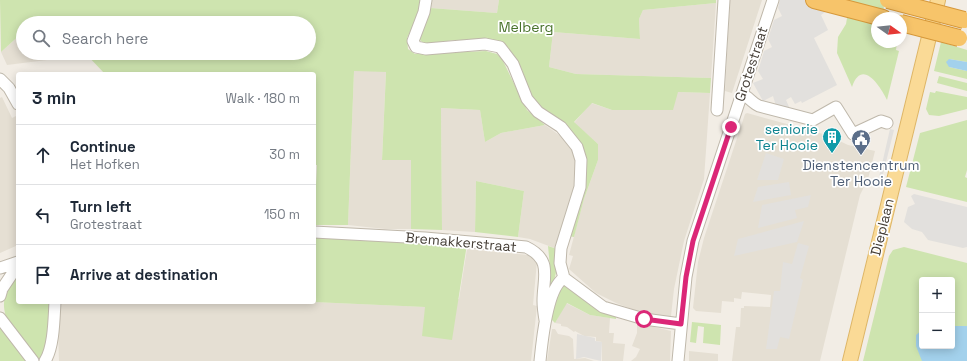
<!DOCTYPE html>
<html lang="en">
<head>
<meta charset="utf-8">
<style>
  body { margin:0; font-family:"Space Grotesk",sans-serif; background:#f2f2f3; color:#1f2937 }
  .controls { position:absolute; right:12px; bottom:12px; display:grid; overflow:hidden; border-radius:4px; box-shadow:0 2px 10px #0003 }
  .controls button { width:36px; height:36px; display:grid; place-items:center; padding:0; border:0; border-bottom:1px solid #e0e1e3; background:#fff; color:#1f2937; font:20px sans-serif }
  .compass { position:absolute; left:871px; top:12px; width:36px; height:36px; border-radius:50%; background:#fff; box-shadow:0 2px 10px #0003; rotate:105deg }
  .stop { position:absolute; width:12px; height:12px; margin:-9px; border:3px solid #db2777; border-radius:50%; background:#fff }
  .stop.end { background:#db2777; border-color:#fff; box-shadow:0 1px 4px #0008 }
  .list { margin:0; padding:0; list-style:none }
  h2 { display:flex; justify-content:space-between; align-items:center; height:52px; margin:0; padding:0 16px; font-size:17px }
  h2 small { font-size:13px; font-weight:400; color:#747a83 }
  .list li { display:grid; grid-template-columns:26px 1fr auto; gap:12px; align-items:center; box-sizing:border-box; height:60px; padding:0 16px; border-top:1px solid #e0e1e3 }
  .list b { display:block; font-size:15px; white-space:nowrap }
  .list p { margin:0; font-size:13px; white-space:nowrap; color:#747a83 }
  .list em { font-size:13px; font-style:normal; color:#747a83 }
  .icon { flex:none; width:22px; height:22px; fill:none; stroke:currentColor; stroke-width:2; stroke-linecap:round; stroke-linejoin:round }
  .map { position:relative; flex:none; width:967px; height:361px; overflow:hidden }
  .search { position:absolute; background:#fff; box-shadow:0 2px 10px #0003; left:16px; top:16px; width:300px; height:44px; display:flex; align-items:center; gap:10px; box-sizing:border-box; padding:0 14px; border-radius:22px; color:#747a83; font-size:15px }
  .panel { position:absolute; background:#fff; box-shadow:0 2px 10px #0003; left:16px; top:72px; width:300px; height:232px; border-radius:4px }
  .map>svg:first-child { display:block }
  .residential { fill:#e5dfd3 }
  .green { fill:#cee4af; fill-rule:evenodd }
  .parking { fill:#e2e0dd }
  .water { fill:#a3d1ec }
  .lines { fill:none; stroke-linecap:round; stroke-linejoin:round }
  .minor-casing { stroke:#bfb8ab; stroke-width:13 }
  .major-casing { stroke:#deb667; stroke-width:16 }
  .highway-casing { stroke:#d6983a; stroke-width:18 }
  .minor { stroke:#fff; stroke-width:11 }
  .major { stroke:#fada96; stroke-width:14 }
  .highway { stroke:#f7c46a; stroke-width:16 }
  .highway-bridge-casing { stroke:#d6983a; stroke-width:18; stroke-linecap:butt }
  .highway-bridge { stroke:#f7c46a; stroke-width:16 }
  .route { stroke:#db2777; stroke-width:5 }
  .labels { text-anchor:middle; stroke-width:3.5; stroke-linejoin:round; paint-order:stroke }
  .park-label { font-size:14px; fill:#48722b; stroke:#fff }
  .street-label { font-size:14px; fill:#443d35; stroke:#fff }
  .culture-label { font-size:14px; fill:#0d838f; stroke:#fff; text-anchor:end }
  .service-label { font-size:14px; fill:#4e5e75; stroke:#fff }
</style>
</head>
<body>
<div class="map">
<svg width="967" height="361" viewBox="0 0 967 361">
  <rect width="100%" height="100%" fill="#f2ede5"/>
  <!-- residential -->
  <path class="residential" d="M431,0H499L497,13L430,8Z
    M730,0H762L732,93L725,91Z
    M716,3L711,78L576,74L549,67L553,32L640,39L639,19L643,10Z
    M23,32V53H85L87,55L7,65L1,52Z
    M354,71H386L382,159L411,160V229H385L348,225Z
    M678,92L710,93L704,179L684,241L674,289L671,316L652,315L637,311L616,303L596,293L569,269L573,256L569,255L584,199L598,160V144L574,123L591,103L612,110H620Z
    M2,97L12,118L16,116L18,121V245L0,253V98Z
    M441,108L480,110L485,142L501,133L545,125L569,142L577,153L579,172L557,249L530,239L518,237L524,191L476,181L475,232L442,230Z
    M747,113L827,135L848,145L875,151L868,179L860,195L820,361H732L736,327H740L741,308H744V306L770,307L771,295L742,292L741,299L734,298V302L722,301L721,313L696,311L693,308L698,262L704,238L745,114Z
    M467,249L528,255L537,261L533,305L537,306L531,361H59L57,302H313L426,307L459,299Z
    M566,303L590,315L610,318L609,333H614L613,343L625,344L623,361H602V342L596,341V337L584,336L575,331L574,332L567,327L561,326V324L555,323Z
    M637,323L671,331L670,361H631L636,357L640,349L632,346L637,333Z
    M552,329H555L558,334L569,336L573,339L574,359L585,358L594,361H547Z
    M689,351L718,354V361H689Z"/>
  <!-- green -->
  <path class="green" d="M0,0H422L421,10L407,38L408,49L415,54L486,51L497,54L502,59L527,110L545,125L501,133L485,142L480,110L441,108L442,230L411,229V160H382L386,72L354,71L348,225H314L317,165H314V74H105L85,53H309V23H23V32L1,52Z
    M499,0H716V3L643,10L639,19L640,39L553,32L549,67L576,74L711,78L710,93L678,92L673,110H612L592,103L574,122L598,144V160L584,199L574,237L568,236L585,158L577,138L564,125L541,110L531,97L522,70L507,48L485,41L455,40L424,44L418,38L430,8L497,13Z
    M850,0H882L884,4L883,18H877V42H897L896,50L899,51L887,100C880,86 862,58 852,87L837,53L838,37L846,24Z
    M941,42L967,50V62L949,59V67L967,71V79L934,71Z
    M939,76L967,83V91L937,83Z
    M936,91L967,97V109L939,116L929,115L926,109L930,92L935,93Z
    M967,120V170L965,177L967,178V202L906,187L920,133Z
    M476,181L524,191L518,237L475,232Z
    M314,236L467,244L452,340L422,336L425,307L313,302L316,239Z
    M548,246L557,249C558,272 555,281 546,301L550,267Z
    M904,247L967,263V361H863L889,256L893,250ZM922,280H952V346H922Z
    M18,272V302H53L52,321L42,358H37L6,317C0,297 8,289 18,272Z
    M564,284L616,314V319L590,315L567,303L555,323L551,319L556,293Z
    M692,322L721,325L720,345L703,343L704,327L698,326L696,343L690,342Z
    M0,327L27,361H0Z"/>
  <!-- parking -->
  <path class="parking" d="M780,0H842L821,15L828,30L814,38L837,85L802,103L801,101L795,104L791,97L786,100L790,109L776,106L773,96L763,101L753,83L763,79L758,71L764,51L772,47L768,39L774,20L782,16L778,8Z
    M890,129L894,130L882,178L879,177Z
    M766,153L784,159L778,180H757Z
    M789,182L791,195L753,202L758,187Z
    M914,194L967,207V247L963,248L928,240L922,232L912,229L904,222L908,207L915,204L911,196Z
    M811,195L808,207L795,210L797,218L758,228L762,205Z
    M804,221L797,242L734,256L738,239Z
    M798,243L809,246L800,278L803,280L789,339L780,337L777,349H766L774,291H780L783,262L792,264Z
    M577,334L595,338V341L602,342L601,361L584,357L576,359Z"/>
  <!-- water -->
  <path class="water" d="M949,59L967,62V71L949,67L946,62Z
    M952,326H967V361H922L916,346V335L922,330V346H952Z"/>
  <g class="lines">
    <!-- minor casing -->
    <g class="minor-casing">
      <path id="minor" d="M426,0L424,12L413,41L416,47L426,49L485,44L500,47L513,64L527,99L538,112L561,127L577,147L581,160L580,187L561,248L560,263L564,278L603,307L644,319L681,324
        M0,79L9,88L18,104
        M742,94C749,97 752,103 759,106L813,120L836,107L853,134L881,121L887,123
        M717,110L724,0
        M314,232L425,238L526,247C553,260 543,277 543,301C543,308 544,314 545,320
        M0,268L18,262
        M0,296L2,289L18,265
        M0,318L33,361
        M45,361C54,347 54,318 55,302
        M540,361C542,341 547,288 564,278
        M678,361L686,277L693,241L773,0"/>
    </g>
    <!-- major casing -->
    <g class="major-casing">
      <path id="major" d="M850,361L938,0"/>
    </g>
    <!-- highway casing -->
    <g class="highway-casing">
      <path id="highway" d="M814,0L883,18"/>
    </g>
    <!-- minor -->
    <use href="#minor" class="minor"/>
    <!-- major -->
    <use href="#major" class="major"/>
    <!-- highway -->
    <use href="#highway" class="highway"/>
    <!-- highway-bridge casing -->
    <g class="highway-bridge-casing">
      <path id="highway-bridge" d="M888,0L964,20
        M901,23L959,38"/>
    </g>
    <!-- highway-bridge -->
    <use href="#highway-bridge" class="highway-bridge"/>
  </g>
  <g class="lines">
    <!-- route -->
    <path class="route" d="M644,319L681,324L686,277L693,241L731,127"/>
  </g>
  <!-- icons -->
  <defs>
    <g id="building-pin" transform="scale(1)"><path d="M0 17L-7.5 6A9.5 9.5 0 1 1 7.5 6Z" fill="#0f9aa8" stroke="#fff"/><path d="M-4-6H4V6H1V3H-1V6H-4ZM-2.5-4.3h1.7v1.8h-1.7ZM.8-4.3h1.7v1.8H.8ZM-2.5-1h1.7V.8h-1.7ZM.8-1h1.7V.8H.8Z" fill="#fff"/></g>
    <g id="civic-pin" transform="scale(1)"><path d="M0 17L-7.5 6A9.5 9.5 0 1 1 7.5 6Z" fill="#5c6f8a" stroke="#fff"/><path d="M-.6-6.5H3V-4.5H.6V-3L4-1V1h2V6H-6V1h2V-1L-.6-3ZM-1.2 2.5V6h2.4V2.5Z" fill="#fff"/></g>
  </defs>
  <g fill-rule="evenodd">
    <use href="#building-pin" x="832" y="137"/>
    <use href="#civic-pin" x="861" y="139"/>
  </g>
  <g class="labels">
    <!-- park labels -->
    <g class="park-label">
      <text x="526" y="32">Melberg</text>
    </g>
    <!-- street labels -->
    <g class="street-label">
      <text transform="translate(751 64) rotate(-72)" y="5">Grotestraat</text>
      <text transform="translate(882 227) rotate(-76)" y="5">Dieplaan</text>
      <text transform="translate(461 242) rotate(5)" y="5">Bremakkerstraat</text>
    </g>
    <!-- culture labels -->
    <g class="culture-label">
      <text x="818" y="134">seniorie<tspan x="818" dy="16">Ter Hooie</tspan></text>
    </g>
    <!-- service labels -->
    <g class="service-label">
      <text x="861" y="170">Dienstencentrum<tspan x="861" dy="16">Ter Hooie</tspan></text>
    </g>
  </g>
</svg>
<div class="controls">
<button>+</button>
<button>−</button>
</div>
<svg class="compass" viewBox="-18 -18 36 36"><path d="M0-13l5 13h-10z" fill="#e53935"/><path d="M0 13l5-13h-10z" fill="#747a83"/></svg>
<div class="stop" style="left:644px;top:319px"></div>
<div class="stop end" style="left:731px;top:127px"></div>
<div class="search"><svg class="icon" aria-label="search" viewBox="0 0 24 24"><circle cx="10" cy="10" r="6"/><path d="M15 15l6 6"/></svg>Search here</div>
<section class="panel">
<h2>3 min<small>Walk · 180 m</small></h2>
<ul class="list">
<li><svg class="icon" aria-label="ahead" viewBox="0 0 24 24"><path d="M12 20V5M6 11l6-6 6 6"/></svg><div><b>Continue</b><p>Het Hofken</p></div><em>30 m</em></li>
<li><svg class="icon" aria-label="left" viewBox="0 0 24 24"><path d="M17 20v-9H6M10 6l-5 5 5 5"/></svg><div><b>Turn left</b><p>Grotestraat</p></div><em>150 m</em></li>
<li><svg class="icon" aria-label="arrive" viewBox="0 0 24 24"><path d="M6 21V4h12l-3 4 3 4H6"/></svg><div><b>Arrive at destination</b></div></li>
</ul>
</section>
</div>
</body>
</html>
